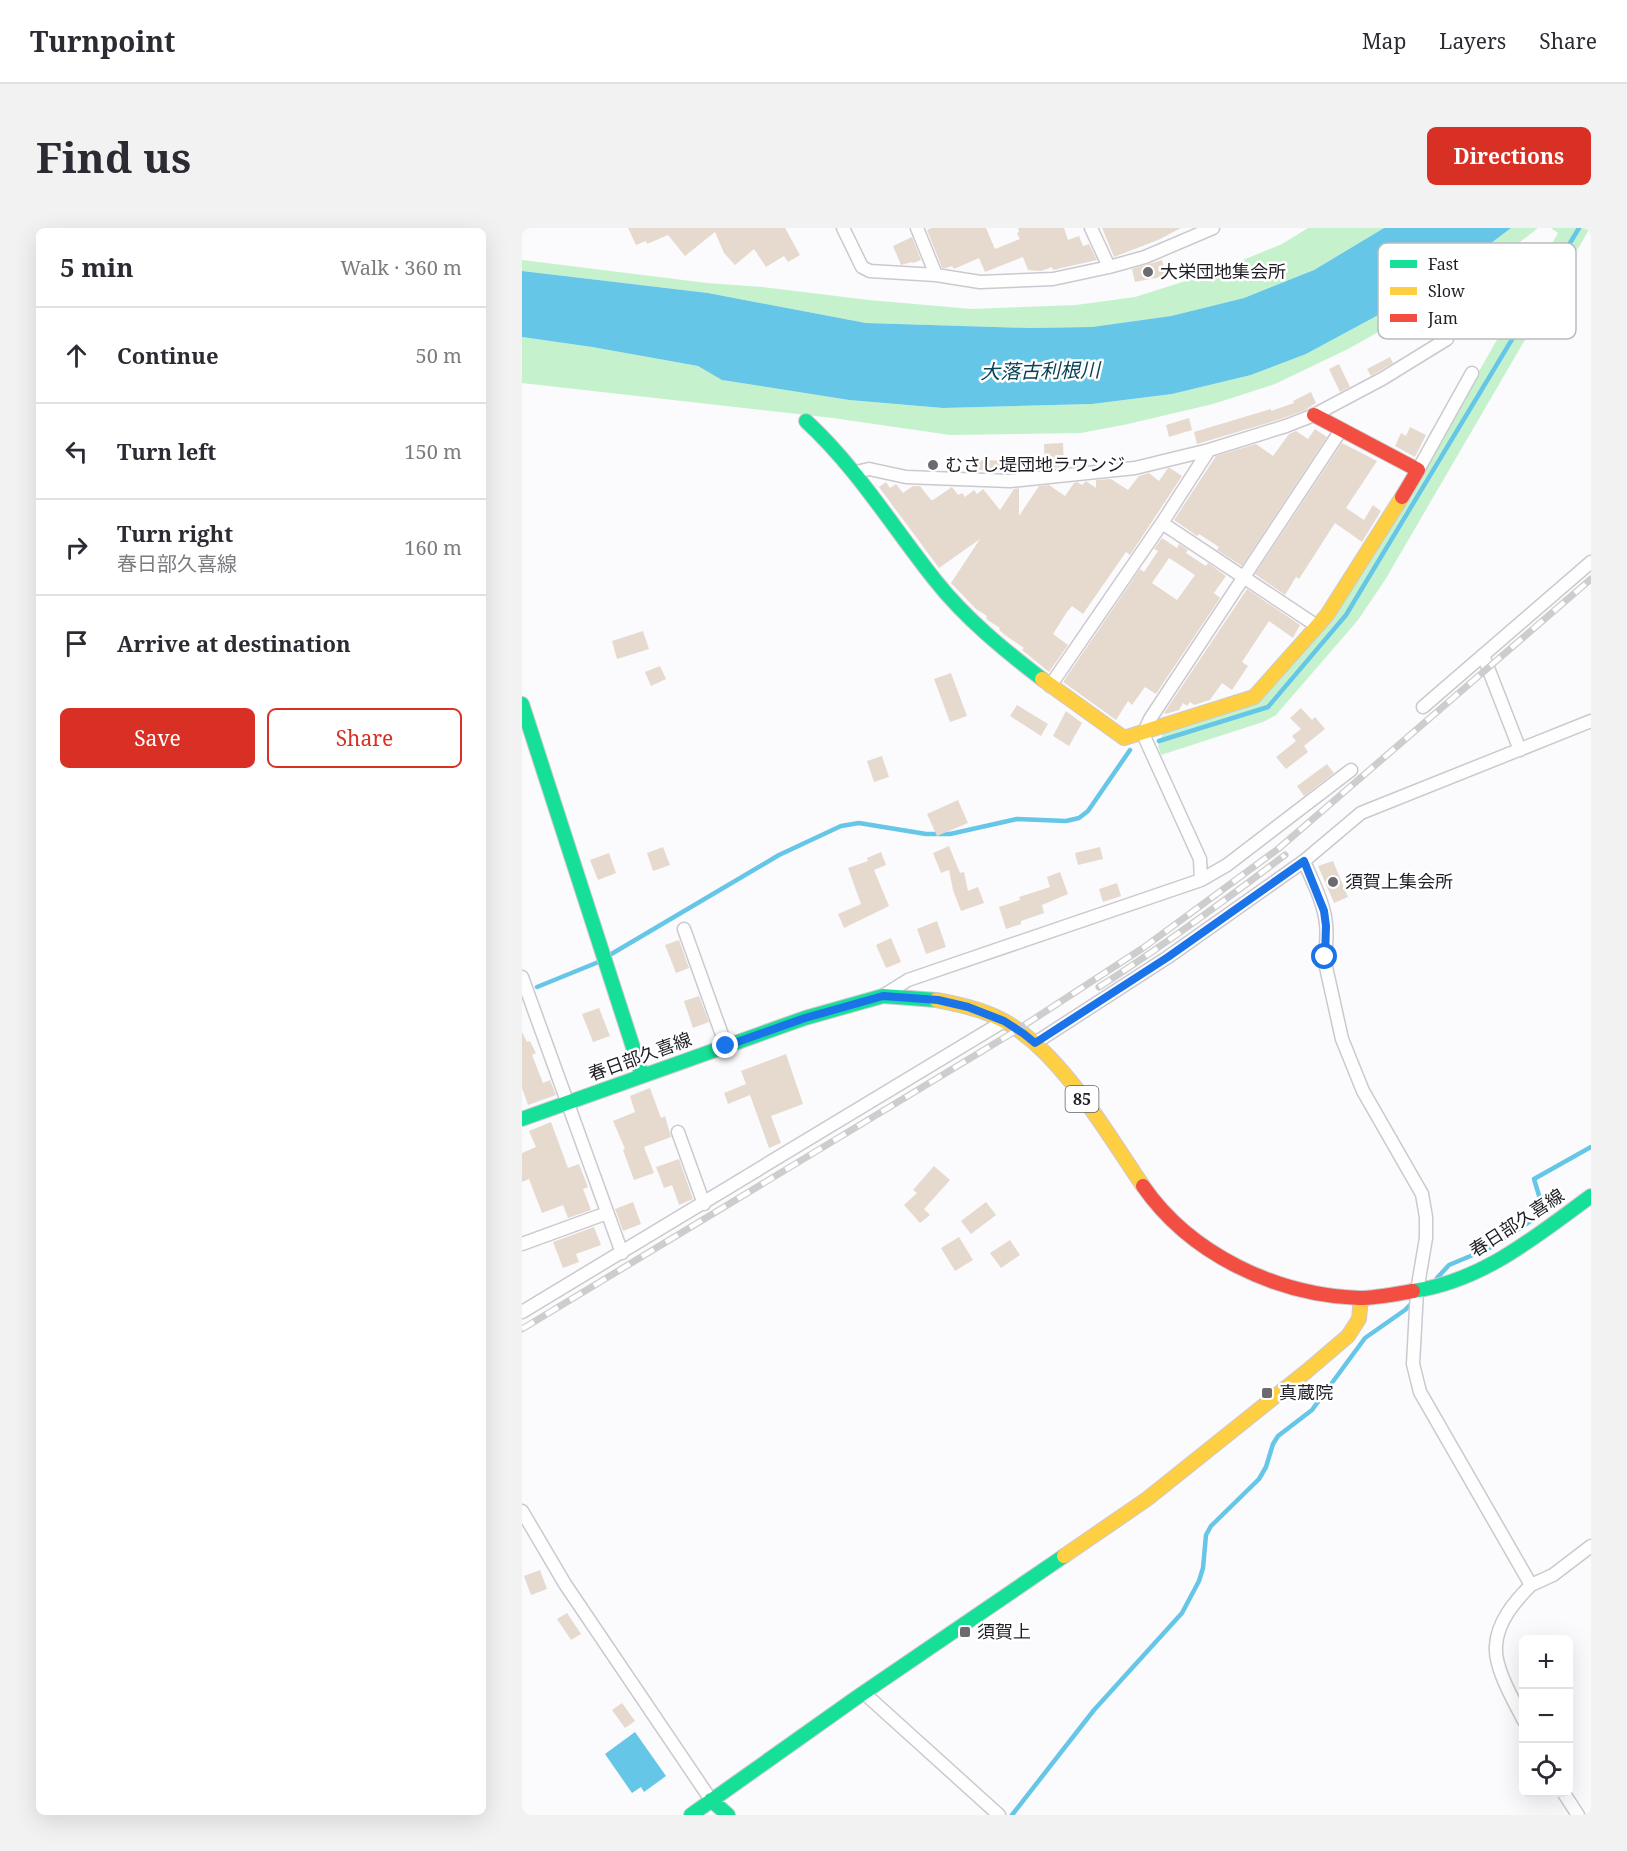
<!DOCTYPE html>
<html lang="en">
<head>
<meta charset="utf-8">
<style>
  body { margin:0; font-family:"Noto Serif","Noto Sans JP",serif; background:#f2f2f3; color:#2b2b33 }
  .controls { position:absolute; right:18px; bottom:18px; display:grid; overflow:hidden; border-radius:9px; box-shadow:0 6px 24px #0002 }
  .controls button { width:54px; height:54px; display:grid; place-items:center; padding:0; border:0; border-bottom:2px solid #e1e1e2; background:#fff; color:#2b2b33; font:30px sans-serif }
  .stop { position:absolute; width:18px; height:18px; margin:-14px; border:4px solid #1a73e8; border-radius:50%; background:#fff }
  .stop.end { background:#1a73e8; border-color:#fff; box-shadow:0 2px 6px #0008 }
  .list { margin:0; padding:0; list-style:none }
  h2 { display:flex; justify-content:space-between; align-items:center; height:78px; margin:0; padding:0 24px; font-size:26px }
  h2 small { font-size:20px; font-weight:400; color:#7c7c81 }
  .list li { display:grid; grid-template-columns:39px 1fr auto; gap:18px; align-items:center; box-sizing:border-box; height:96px; padding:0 24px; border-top:2px solid #e1e1e2 }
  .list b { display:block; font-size:22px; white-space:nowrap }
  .list p { margin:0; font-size:20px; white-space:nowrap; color:#7c7c81 }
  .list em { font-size:20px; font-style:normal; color:#7c7c81 }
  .actions { display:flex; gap:12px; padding:18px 24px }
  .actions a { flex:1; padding:14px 0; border:2px solid #d93025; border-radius:9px; text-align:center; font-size:21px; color:#d93025 }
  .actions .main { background:#d93025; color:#fff }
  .icon { flex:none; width:33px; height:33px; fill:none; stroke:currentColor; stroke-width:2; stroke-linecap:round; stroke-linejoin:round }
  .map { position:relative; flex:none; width:1069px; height:1587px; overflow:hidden; border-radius:9px }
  header { display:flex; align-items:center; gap:36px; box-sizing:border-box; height:84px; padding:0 30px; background:#fff; border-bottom:2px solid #e1e1e2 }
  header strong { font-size:28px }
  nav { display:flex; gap:33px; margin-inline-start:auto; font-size:21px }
  .intro { display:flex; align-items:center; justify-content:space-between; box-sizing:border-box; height:144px; padding:0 36px }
  h1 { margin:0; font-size:42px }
  .button { padding:15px 27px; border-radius:9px; background:#d93025; color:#fff; font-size:21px; font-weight:700 }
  main { display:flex; gap:36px; padding:0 36px }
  aside { flex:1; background:#fff; border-radius:9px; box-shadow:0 6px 24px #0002 }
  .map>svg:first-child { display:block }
  .green { fill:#c5f2cd }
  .water { fill:#65c6e7 }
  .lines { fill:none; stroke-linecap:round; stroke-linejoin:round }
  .stream { stroke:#65c6e7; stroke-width:4.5 }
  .building { fill:#e6dacf; fill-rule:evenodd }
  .street-casing { stroke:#cbc9cf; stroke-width:15 }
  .fast-casing { stroke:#cbc9cf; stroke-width:16 }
  .slow-casing { stroke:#cbc9cf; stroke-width:16 }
  .jam-casing { stroke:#cbc9cf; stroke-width:16 }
  .street { stroke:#fefeff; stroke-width:12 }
  .fast { stroke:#16e098; stroke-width:14 }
  .slow { stroke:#ffcf43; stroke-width:14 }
  .jam { stroke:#f24e42; stroke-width:14 }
  .rail-casing { stroke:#cdcdcd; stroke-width:7 }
  .rail { stroke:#fff; stroke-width:4.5; stroke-dasharray:14; stroke-linecap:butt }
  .route { stroke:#1a73e8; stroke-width:8 }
  .poi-dot { fill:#6c6a70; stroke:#fff; stroke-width:2 }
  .labels { text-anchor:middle; stroke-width:5; stroke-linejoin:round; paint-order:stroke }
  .shield { fill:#fff; stroke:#626166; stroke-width:1.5 }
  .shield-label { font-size:16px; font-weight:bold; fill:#1f1d25 }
  .poi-label { font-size:18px; fill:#1f1d25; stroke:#fff; text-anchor:start }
  .street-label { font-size:18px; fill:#1f1d25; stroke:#fff }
  .water-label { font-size:20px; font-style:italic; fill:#0b4356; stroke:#fff }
  .key { fill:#fff; stroke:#bcbbbe; stroke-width:1.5 }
  .key-label { font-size:16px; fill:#1f1d25 }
</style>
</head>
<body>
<header>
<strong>Turnpoint</strong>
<nav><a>Map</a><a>Layers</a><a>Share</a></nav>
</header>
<div class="intro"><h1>Find us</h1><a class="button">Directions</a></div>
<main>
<aside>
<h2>5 min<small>Walk · 360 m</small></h2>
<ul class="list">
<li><svg class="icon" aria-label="ahead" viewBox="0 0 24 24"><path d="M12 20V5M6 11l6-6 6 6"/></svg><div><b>Continue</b></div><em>50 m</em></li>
<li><svg class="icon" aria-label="left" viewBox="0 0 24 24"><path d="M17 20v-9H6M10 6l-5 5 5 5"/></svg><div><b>Turn left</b></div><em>150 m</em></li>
<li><svg class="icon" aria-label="right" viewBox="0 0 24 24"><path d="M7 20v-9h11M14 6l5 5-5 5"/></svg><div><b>Turn right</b><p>春日部久喜線</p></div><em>160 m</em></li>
<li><svg class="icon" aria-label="arrive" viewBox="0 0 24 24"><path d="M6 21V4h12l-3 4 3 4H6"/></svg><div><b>Arrive at destination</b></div></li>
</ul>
<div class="actions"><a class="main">Save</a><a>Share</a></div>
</aside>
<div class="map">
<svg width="1069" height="1587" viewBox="0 0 1069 1587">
  <rect width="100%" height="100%" fill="#fbfafc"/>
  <!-- green -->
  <path class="green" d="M786,0H862L792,42L722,70L649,88L570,99L508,100L344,95L186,65L0,43V32L185,55L240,59L347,72L450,81L554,77L613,69L692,44L760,16Z
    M989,0H1016L975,32L972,29L903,78L826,121L753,156L691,176L606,196L559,205L428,207L311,190L0,155V109L70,119L176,138L201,152L327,172L421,180L570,176L650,166L729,147L784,126L862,84L939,38Z
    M1029,0H1068L863,352L836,392L754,487L741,494L639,527L636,518L642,502L735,473L884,271L1036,5Z"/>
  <!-- water -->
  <path class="water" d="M862,0H989L939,38L862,84L784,126L729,147L650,166L570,176L421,180L327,172L200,152L176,138L70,119L0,109V43L186,65L344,95L508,100L570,99L649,88L722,70L792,42Z
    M113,1504L144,1548L122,1564L119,1559L110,1565L83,1526Z"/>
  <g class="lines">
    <!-- stream -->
    <path class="stream" d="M637,513L746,479L824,387L1057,0
      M86,728L257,627L319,598L337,595L404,606H428L495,591L544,593L557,590L566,583L608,522
      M15,759L79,733
      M915,1050L927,1037L970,1019L1022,984L1012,951L1069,919
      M490,1587L572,1482L660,1385L677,1353L681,1340L684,1307L689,1298L737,1251L744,1239L751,1216L756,1208L790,1182L843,1110L883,1082L892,1073"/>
  </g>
  <!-- building -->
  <path class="building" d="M106,0H263L278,27L266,34L262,28L244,39L232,21L213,37L202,25L193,4L163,28L146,7L125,16L124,13L114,17Z
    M409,0H464L473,21L498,11L495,5L497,4L496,0H542L546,12L557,8L561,18L567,16L575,32L531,42L530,39L519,43L506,42L501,29L463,44L457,30L432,41L430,38L424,40H420L405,2Z
    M580,0H659L636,12L592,29Z
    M390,9L399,32L391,35L390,34L379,37L371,18Z
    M640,32L644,48L613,54L610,41Z
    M868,129L871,135L849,148L845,141Z
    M817,136L828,159L818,164L807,141Z
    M789,164L794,175L783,182L759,191L675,216L672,204L749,181V183L772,175L771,173Z
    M667,190L670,202L647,209L644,197Z
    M888,199L904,207L893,229L873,218L879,205L884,208Z
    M793,201L805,209L720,338L695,322L697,319L677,306L675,308L652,292L694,228L734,216L751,228L767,206L774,203L786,211Z
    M541,215L542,239L523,240L522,216Z
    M820,215L855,233L824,280L842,292L851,277L859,283L840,314L813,295L777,351L774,349L763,367L733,346Z
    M451,232L510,233V242H451Z
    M646,240H648L660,248L608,327L604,324L561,386L550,378L545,384L531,406L546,417L527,444L500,422L502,420L483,407L477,402L478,400L467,393L464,390L465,388L454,381L429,355L458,311L417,340L357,259L364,254L368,260L374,256L381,265L391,258H398L409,272H411L430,259L436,267L440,265L443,269L452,262L455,266L461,261L478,282L492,261L497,260V288L517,258L527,257L543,268L552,255L555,254L560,257L564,253L574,260V252L589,251L606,262L617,248L627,245L637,253Z
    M640,310L655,320L657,316L666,322L664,325L684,338L686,335L704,348L692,365L698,370L634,466L623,459L610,477L606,473L594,492L541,454L618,341L622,344L636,323L632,321ZM647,330L673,347L655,372L630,355Z
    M725,361L778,397L772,408L771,410L747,393L720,434L726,438L710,462L700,455L688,472L672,477L668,474L665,478L661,475L657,482L644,486L642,485Z
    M121,403L127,421L95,431L90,413Z
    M138,438L144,451L129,458L123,444Z
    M429,445L445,488L428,494L412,451Z
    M495,477L526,496L519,508L488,488Z
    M779,480L790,492L793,489L803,501L782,518L786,524L764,541L754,529L774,513L770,508L779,501L768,490Z
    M544,483L560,495L547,518L531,508Z
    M360,528L367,549L352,554L345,533Z
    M805,536L812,545L782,568L775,558Z
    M436,572L446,595L415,608L405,586Z
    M427,618L438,645L442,644L446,663L456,659L462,675L439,683L431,662L427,642L419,645L411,625Z
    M141,619L148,637L131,643L125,625Z
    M578,619L581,631L556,637L553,625Z
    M359,624L364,637L352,642L367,678L322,700L316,686L339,676L326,640L346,633L345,630Z
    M87,625L94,645L76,652L68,632Z
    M811,633L826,669L812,675L796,638Z
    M538,644L546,666L520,677L522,685L499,693V696L484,701L477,679L498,672L497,669L528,659L525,649Z
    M595,655L599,668L581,674L577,661Z
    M415,693L424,719L404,726L395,701Z
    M369,710L379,734L364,740L354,717Z
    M157,712L167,740L154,745L143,717Z
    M177,768L187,794L171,800L162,773Z
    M77,780L88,808L71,814L60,786Z
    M0,804L5,814L8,813L14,825L10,827L21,855L28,852L34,867L6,877L0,860Z
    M264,826L281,876L249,888L259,915L247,920L228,867L206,876L202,865L224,856L219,843Z
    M128,860L139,890L143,888L149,909L122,919L132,945L112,952L101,922L103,921L91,893L113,884L108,868Z
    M29,894L46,940L57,936L66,959L61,961L69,982L46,990L41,977L20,985L7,951L0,954V925L14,919L7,903Z
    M157,931L171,971L157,977L150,957L142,960L134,939Z
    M412,938L428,952L402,981L408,987L398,995L382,977L395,965L391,962Z
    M111,974L119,996L101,1003L93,981Z
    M464,974L474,987L449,1006L439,993Z
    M72,999L79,1017L54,1026L57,1034L41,1040L31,1014Z
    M437,1009L451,1032L433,1043L419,1020Z
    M488,1012L498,1027L479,1040L468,1025Z
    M18,1342L25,1361L9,1367L2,1348Z
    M45,1385L59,1406L49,1412L35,1391Z
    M100,1475L113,1493L103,1500L90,1482Z"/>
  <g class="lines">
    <!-- street casing -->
    <g class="street-casing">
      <path id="street" d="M321,0L340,39L348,43L414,47L458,54L531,51L587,39L623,29L691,0
        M395,0L414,47
        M569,0L587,39
        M896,242L950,145
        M334,244L347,241L384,249L488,253L613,240L687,222L764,198L792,187L860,151L925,111
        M640,295L795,398
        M961,427L998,522
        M528,458L640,295L687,222
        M901,479L1069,334
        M782,633C790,653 802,674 804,696C806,710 802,725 804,739L820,811L841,863L900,966L904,989V1010L895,1063L891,1136L898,1164L1009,1357C993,1373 975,1394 974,1418C972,1440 992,1473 1002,1493
        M679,652L705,637L829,542
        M162,701L204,818
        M0,749L100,1025
        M362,767L386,752L679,652L678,631L621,506L628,491L819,202
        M513,815L646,729L782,633L839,585L1069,493
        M156,904L182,976
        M0,1016L85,985
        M0,1084L482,793
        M0,1283L43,1356L189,1572
        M1009,1357L1031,1347L1069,1318
        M342,1465L477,1587
        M1041,1564L1056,1587"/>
    </g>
    <!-- fast casing -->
    <g class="fast-casing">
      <path id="fast" d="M284,193C335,240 370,298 413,352C443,390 482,422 520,451
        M0,476L120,847
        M0,891L283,790L361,768L414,772
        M891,1063C961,1053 1014,1008 1069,968
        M189,1572L206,1587
        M169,1587L334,1470L542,1328"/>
    </g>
    <!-- slow casing -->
    <g class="slow-casing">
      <path id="slow" d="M520,451L602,510L732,469L805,387L880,269
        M414,772C437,776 463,782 484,794C541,827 584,904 621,958
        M542,1328L625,1271L785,1143L826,1108L837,1091L839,1070"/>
    </g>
    <!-- jam casing -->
    <g class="jam-casing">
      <path id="jam" d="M792,187L896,242L880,269
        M621,958C668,1026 754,1067 837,1070C854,1070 874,1066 891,1063"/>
    </g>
    <!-- street -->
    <use href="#street" class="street"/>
    <!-- fast -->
    <use href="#fast" class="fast"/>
    <!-- slow -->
    <use href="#slow" class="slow"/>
    <!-- jam -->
    <use href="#jam" class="jam"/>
    <!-- rail casing -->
    <g class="rail-casing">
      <path id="rail" d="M577,759C641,718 702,673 763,627
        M0,1101L495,802L621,720L756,621L1069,351"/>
    </g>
    <!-- rail -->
    <use href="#rail" class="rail"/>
  </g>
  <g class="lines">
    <!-- route -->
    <path class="route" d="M204,818L283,790L361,768L416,772L446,779L482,793L502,806L513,815L646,729L782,633L802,683L804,698L803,729"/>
  </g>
  <!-- markers -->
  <g class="poi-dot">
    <circle cx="626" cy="44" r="6"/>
    <circle cx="411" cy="237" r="6"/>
    <circle cx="811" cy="654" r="6"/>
    <rect x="739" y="1159" width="12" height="12" rx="3"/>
    <rect x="437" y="1398" width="12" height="12" rx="3"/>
  </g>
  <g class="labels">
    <!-- shield labels -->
    <rect class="shield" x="543.5" y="858" width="33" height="26" rx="4.5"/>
    <g class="shield-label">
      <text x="560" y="877">85</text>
    </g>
    <!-- poi labels -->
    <g class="poi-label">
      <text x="638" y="50">大栄団地集会所</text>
      <text x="423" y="243">むさし堤団地ラウンジ</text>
      <text x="823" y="660">須賀上集会所</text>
      <text x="757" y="1171">真蔵院</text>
      <text x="455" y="1410">須賀上</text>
    </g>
    <!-- street labels -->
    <g class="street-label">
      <text transform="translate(118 829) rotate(-20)" y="6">春日部久喜線</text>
      <text transform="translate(995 995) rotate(-33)" y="6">春日部久喜線</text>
    </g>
    <!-- water labels -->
    <g class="water-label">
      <text transform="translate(518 143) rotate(-1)" y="7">大落古利根川</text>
    </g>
  </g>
  <!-- legend -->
  <rect x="856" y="15" width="198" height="96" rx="9" class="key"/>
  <rect x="868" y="32" width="27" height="8" fill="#16e098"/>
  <rect x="868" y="59" width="27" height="8" fill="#ffcf43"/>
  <rect x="868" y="86" width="27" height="8" fill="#f24e42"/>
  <g class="key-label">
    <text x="906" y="42">Fast</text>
    <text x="906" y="69">Slow</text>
    <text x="906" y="96">Jam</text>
  </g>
</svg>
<div class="controls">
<button>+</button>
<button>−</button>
<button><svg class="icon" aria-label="locate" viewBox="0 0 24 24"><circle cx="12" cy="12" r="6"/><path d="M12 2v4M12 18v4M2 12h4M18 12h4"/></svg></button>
</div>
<div class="stop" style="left:803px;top:729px"></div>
<div class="stop end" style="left:204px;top:818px"></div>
</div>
</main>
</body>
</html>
